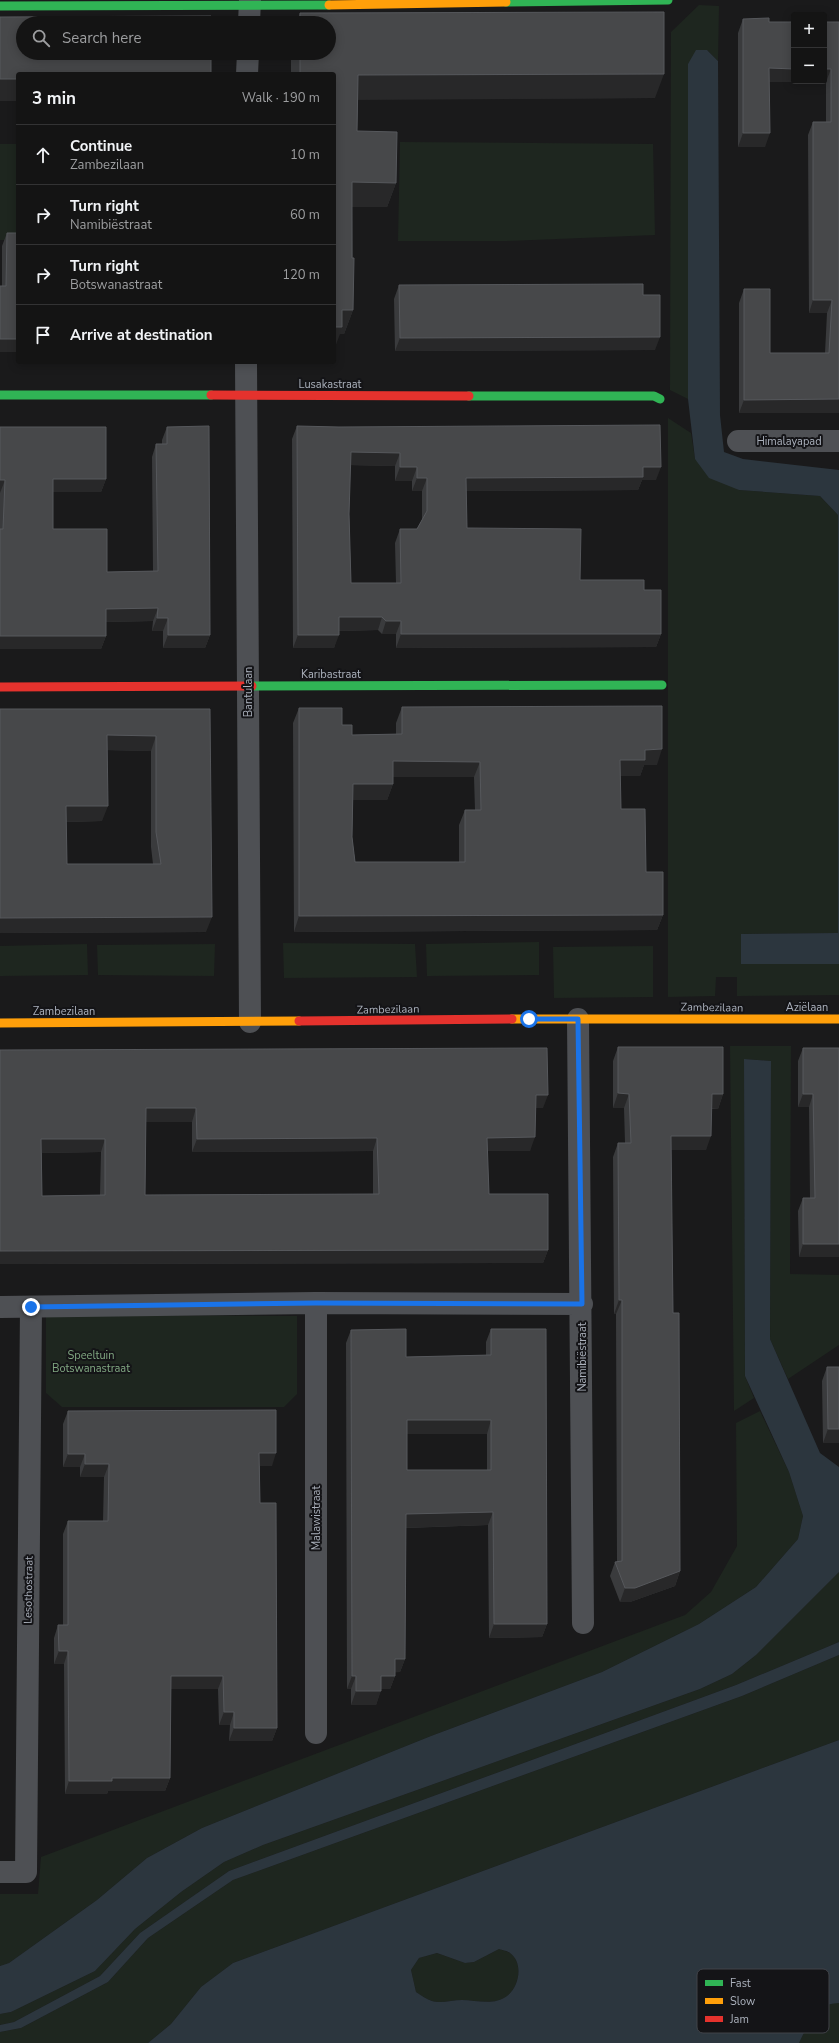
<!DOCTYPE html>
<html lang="en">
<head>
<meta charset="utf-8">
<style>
  body { margin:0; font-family:"Nunito Sans",sans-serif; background:#1d1d1d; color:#f1f3f6 }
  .controls { position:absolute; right:12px; top:12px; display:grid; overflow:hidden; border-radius:4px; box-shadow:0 2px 10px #0003 }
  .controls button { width:36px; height:36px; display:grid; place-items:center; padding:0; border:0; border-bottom:1px solid #333334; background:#141414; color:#f1f3f6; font:20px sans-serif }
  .stop { position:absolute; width:12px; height:12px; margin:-9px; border:3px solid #1a73e8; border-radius:50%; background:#fff }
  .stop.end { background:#1a73e8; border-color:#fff; box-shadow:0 1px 4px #0008 }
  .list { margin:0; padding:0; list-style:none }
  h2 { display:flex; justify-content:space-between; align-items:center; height:52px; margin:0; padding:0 16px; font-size:17px }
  h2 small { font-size:13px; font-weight:400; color:#9d9ea0 }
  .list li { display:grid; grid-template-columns:26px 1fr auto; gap:12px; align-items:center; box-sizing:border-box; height:60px; padding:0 16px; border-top:1px solid #333334 }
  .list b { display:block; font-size:15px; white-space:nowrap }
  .list p { margin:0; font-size:13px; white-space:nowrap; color:#9d9ea0 }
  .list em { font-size:13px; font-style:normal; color:#9d9ea0 }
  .icon { flex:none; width:22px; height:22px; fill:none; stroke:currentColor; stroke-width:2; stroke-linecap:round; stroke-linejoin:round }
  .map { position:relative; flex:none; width:839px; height:2043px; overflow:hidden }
  .search { position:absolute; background:#141414; box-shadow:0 2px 10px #0003; left:16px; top:16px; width:320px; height:44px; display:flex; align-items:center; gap:10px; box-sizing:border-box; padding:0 14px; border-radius:22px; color:#9d9ea0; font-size:15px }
  .panel { position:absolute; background:#141414; box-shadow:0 2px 10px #0003; left:16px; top:72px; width:320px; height:292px; border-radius:4px }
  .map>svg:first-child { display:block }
  .green { fill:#1e261f }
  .water { fill:#2c363e; fill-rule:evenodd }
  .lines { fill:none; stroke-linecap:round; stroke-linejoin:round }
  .street { stroke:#4e5054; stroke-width:22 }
  .fast { stroke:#30b455; stroke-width:9 }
  .slow { stroke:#ff9f0a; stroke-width:9 }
  .jam { stroke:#e5322d; stroke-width:9 }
  .wall { fill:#3a3b3d; fill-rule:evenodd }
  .shaded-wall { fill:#282829 }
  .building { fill:#47484a; stroke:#56585c; fill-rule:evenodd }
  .route { stroke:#1a73e8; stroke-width:5 }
  .labels { text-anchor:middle; stroke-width:4; stroke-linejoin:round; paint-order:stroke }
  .street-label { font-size:11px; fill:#abb1bc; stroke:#141417 }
  .park-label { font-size:11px; fill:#81a882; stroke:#141417 }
  .key { fill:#141417; stroke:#414349; stroke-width:1 }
  .key-label { font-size:11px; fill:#abb1bc }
</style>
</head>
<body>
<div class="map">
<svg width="839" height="2043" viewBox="0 0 839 2043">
  <rect width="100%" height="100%" fill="#1a1a1b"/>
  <!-- green -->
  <path class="green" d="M699,5L719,6L718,61L707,50L688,64V399L670,390L671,32Z
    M400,142L653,144L655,235L506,241H398Z
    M0,144H18V240H0Z
    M668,418L691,433L695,459L739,490L820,496L838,515V933L741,934V964H839V995L737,996V977H716L715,996L668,997Z
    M539,942V975L427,976L426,944Z
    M283,943L415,944L417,977L284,978Z
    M87,944L88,975L0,976V946Z
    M215,944L214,976L98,975L97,945Z
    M653,946V997L554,998L553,947Z
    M730,1046H791L790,1274L839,1275V1345L788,1379L770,1339L771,1061L744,1059L745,1376L754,1398L734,1411Z
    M46,1315L297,1316V1394L284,1407H62L46,1393Z
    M760,1411L789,1472L803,1516L798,1539L756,1587L699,1624L602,1672L431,1736L202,1828L147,1858L97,1900L9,1963L0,1966V1894H38L41,1857L685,1615L711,1592L737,1546L736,1423Z
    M839,1572V1642L736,1685L229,1871L140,1933L100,1976L14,2022L0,2025V2014L11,2012L95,1971L135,1929L181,1892L224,1862L263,1845L700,1689L732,1674L756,1655Z
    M839,1655V1740L233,1963L201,1987L171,2024L148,2043H0V2032L21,2028L108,1982L148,1938L233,1880L742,1696Z
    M499,1949C502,1950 507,1951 510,1953C524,1963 519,1987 507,1996C494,2006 476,2000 462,2000C452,2000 441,2004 432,2001C426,1999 421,1995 416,1992L411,1970L419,1958L437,1953L465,1963L474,1962Z
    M833,2003H839V2043H799C808,2024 813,2012 833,2003Z"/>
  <!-- water -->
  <path class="water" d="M696,50H707L718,61L720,415L724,452L743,459L839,470V964H741V934L838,933V515L820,496L739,490L709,478L695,459L688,399V64Z
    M744,1059L771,1061L770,1339L820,1453L839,1467V1572L756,1655L732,1674L700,1689L263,1845L224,1862L181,1892L135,1929L95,1971L11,2012L0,2014V1966L9,1963L97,1900L147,1858L202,1828L431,1736L602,1672L699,1624L756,1587L798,1539L803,1516L789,1472L745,1376Z
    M839,1642V1655L742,1696L233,1880L148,1938L108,1982L21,2028L0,2032V2025L14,2022L100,1976L140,1933L229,1871L736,1685Z
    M839,1740V2003C816,2003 808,2025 799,2043H148L171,2024L201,1987L233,1963ZM499,1949C502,1950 508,1951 510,1953C524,1963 519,1987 507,1996C494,2006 476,2000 462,2000C452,2000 441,2004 432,2001C426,1999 421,1995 416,1992L411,1970L419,1958L437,1953L465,1963L474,1962Z"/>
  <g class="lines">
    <!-- street -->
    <path class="street" d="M249,23L250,0
      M247,74L248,53
      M246,362L250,1022
      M738,441H839
      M578,1019L583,1623
      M316,1303V1733
      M0,1307L316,1303L582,1304
      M0,1872H26L31,1307"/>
    <!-- fast -->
    <path class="fast" d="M506,2L668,0
      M0,6L329,5
      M0,395H211
      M469,396H654L660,399
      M252,686L662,685"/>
    <!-- slow -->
    <path class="slow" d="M329,5L506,2
      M512,1019H839
      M0,1023L299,1021"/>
    <!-- jam -->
    <path class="jam" d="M211,395L469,396
      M0,687L252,686
      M299,1021L512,1019"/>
  </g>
  <!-- wall -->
  <path class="wall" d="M300,13V23H296Z
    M743,19L769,22H839V413H739V303L744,289L770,353H825L827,313H809L808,135L813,122H826V82H769L765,147H738V33Z
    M291,53H329L655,98L358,99L357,131L396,183L387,207H352L353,310L344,334H340L334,74H291Z
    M7,233H18V352H0V286H2V246Z
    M399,285L643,295L655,350L395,351L394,299Z
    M297,426L656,480H642L638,490L466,491L467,528L580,580L644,590L661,634L656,647L396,648V634H382L378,630L339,631L334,648H293L292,439ZM350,465L395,466V481H412V491H422V520L417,529H400L395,543L396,583H351L349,514Z
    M0,427L106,479L101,492H53V529L107,572L153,571L152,457L156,444H162V440L167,427L210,635L205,648H163V631H152L153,621L106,622V636L101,649H0Z
    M402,707L657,765H644L640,776H620L621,809L663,915L657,930L294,932L293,723L299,708L342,725L352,735L396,734V723ZM393,777H474L475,810H465L459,825V862H355L352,837L353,800H387L393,784Z
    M0,709H210L206,932L0,933ZM107,750L151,751V847L153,864H67L66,822L102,821Z
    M618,1047L723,1094L718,1109H711L706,1150H671L673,1313L680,1571L675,1586L630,1602H620L610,1576L615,1562H617L616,1314H614L613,1157L618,1143H625L624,1108H613V1061Z
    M803,1048H839V1257H799L798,1211L803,1198H810L809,1107H798V1061Z
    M0,1050L543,1108H536L530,1151H487L489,1194L548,1250L543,1263L0,1264ZM146,1122H192V1152L373,1151V1194L145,1195ZM101,1152L100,1195L42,1196V1153Z
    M491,1329L547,1624L542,1637L489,1638L488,1525L406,1528L405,1659L400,1672H395V1676L390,1689H381L376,1705H351V1689H347L346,1343L351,1330L406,1357L486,1355V1342ZM407,1434H487V1470H407Z
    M827,1367L839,1443H823L822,1381Z
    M68,1411L272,1466H260V1503L277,1728L272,1741H229L230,1725H219L218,1689H171L170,1778L165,1791H108L107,1794H65L64,1664H54V1638L58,1625H63V1534L68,1521H103L104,1477H80V1467H63V1424Z"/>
  <!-- shaded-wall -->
  <path class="shaded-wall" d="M769,68L794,69V81H824V69H831L826,82H764Z
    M664,74L655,98L349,100L358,75Z
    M0,79H18V101H0Z
    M743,133H770L765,147H738Z
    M352,182L396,183L387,207H343Z
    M813,300H832L827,313H809Z
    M342,310H353L344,334H340L334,350V327Z
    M660,337L655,350L395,351L400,338Z
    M0,339H18V352H0Z
    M839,399V413H739L744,400Z
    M351,452L400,453L395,466L346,465Z
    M400,467H417L412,481H395Z
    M643,467H661L656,480H642L638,490L461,491L466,478Z
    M417,478H427L422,491H412Z
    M53,479H106L101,492H49Z
    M0,480H5L0,493Z
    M158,608L153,621L101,622L106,609Z
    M339,617H382L378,630L334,631Z
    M157,618H168L163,631H152Z
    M386,621H401L396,634H382Z
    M401,634H661L656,647L396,648Z
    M168,635H210L205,648H163Z
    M298,635H339L334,648H293Z
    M0,636H106L101,649H0Z
    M107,735L156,736L151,751L102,750Z
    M662,749L657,765H644L640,776H614L620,760L645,750Z
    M393,761L480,762L474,777H387Z
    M353,784H393L387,800H348Z
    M66,806H108L102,821L61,822Z
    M663,915L657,930L294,932L299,916Z
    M212,917L206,932L0,933V918Z
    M618,1093L629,1094L624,1108H613Z
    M712,1094H723L718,1109L707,1108Z
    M803,1094H813L809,1107H798Z
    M536,1095H548L543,1108H531Z
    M146,1108H196L192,1122H141Z
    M671,1136H711L706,1150H665Z
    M535,1137L530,1151H482L487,1138Z
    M377,1138L373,1151L192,1152L197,1139Z
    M41,1139H105L101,1152L37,1153Z
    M803,1244H839V1257H799Z
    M548,1250L543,1263L0,1264V1251Z
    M619,1300H622L616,1314H614Z
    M407,1420H491L487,1434H402Z
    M828,1429H839V1443H823Z
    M259,1453H276L272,1466H255Z
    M68,1454H85L80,1467H63Z
    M85,1464H109L104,1477H80Z
    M493,1512L488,1525L401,1528L406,1514Z
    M680,1571L675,1586L630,1602H620L625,1588Z
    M494,1624H547L542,1637L489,1638Z
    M59,1651H68L64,1664H54Z
    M395,1659H405L400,1672L390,1673Z
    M171,1676H223L218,1689H166Z
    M352,1676H356L351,1689H347Z
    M381,1676H395L390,1689H376Z
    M356,1691H381L376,1705H351Z
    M224,1712H234L230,1725H219Z
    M234,1728H277L272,1741H229Z
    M112,1778H170L165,1791H108L107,1794H65L69,1781Z"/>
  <!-- building -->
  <path class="building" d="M664,12V74L358,75L357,131L397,132L396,183L352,182V258H354L353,310H342V327H334V74H300V53H329V23H300V13Z
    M211,16V23H23V53H211V74H18V79H0V17Z
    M769,18V22H794V69L769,68L770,133H743V19Z
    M824,22H839V399L744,400V289H770V353H829L832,300H813V122H831V69H824Z
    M7,233H18V339H0V286H6Z
    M643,284V295H660V337L400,338L399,285Z
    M660,425L661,467H643V477L466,478L467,528L581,529L580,580H644V590H661V634H401V621H386L382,617H339V635H298L297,426L339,427ZM351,452L400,453V467H417V478H427V511L417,529H400L401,583H351L349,514Z
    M209,426L210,635H168V618H157L158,608L106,609V636H0V529H3L5,480H0V427H106V479H53V529H107V572L158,571L156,444H167V427Z
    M662,706V749L645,750V760H620L621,809H645L646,872H663V915L299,916V708H342V725H352V735L402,734V707ZM393,761L480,762L481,810H465V862H355L352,837L353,784H393Z
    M0,709H210L212,917L0,918ZM107,735L156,736V832L161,864H67L66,806H108Z
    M618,1047H723V1094H712L711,1136H671L673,1313H679L680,1571L635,1588H625L615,1562L622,1561V1300H619L618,1143H631L629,1094L618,1093Z
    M547,1048L548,1095H536L535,1137L487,1138L489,1194H548V1250L0,1251V1050ZM146,1108H196L197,1139L377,1138L379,1194L145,1195ZM41,1139H105V1195L42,1196Z
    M803,1048H839V1244H803V1198H815L813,1094H803Z
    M406,1329V1357L491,1355V1329H546L547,1624H494L493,1512L406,1514L405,1659H395V1676H381V1691H356V1676H352L351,1330ZM407,1420H491V1470H407Z
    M827,1367H839V1429H828Z
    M276,1410V1453H259L260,1503H276L277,1728H234V1712H224L223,1676H171L170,1778H112V1781H69L68,1651H59L58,1625H68V1521H108L109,1464H85V1454H68V1411Z"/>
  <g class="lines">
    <!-- route -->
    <path class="route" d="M31,1307L316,1303L582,1304L578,1019H529"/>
  </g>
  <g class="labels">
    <!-- street labels -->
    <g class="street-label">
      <text x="330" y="388">Lusakastraat</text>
      <text x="789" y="445">Himalayapad</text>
      <text x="331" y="678">Karibastraat</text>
      <text transform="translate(248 692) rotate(-90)" y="4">Bantulaan</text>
      <text transform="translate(712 1007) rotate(1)" y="4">Zambezilaan</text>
      <text x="807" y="1011">Aziëlaan</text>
      <text transform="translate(388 1009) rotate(-1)" y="4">Zambezilaan</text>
      <text x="64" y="1015">Zambezilaan</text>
      <text transform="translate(582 1357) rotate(-90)" y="4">Namibiëstraat</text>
      <text transform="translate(316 1518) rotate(-90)" y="4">Malawistraat</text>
      <text transform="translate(28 1590) rotate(-89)" y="4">Lesothostraat</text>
    </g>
    <!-- park labels -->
    <g class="park-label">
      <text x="91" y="1359">Speeltuin<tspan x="91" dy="13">Botswanastraat</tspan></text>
    </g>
  </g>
  <!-- legend -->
  <rect x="697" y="1969" width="132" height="64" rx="6" class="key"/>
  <rect x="705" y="1980" width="18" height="6" fill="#30b455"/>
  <rect x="705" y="1998" width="18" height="6" fill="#ff9f0a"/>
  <rect x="705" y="2016" width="18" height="6" fill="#e5322d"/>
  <g class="key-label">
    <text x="730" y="1987">Fast</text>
    <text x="730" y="2005">Slow</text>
    <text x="730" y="2023">Jam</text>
  </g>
</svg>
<div class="controls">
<button>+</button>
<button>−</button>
</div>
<div class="stop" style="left:529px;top:1019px"></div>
<div class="stop end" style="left:31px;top:1307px"></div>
<div class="search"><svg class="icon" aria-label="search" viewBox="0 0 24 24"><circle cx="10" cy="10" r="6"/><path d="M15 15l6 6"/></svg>Search here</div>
<section class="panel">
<h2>3 min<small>Walk · 190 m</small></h2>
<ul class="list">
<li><svg class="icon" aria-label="ahead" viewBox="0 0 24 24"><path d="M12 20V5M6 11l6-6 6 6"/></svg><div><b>Continue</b><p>Zambezilaan</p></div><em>10 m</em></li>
<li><svg class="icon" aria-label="right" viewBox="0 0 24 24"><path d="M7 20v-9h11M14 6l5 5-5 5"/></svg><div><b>Turn right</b><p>Namibiëstraat</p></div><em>60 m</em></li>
<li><svg class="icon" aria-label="right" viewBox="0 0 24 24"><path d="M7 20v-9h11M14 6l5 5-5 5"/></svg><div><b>Turn right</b><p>Botswanastraat</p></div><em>120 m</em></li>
<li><svg class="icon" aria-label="arrive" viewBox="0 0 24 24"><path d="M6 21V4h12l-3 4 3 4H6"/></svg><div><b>Arrive at destination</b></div></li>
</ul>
</section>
</div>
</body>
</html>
